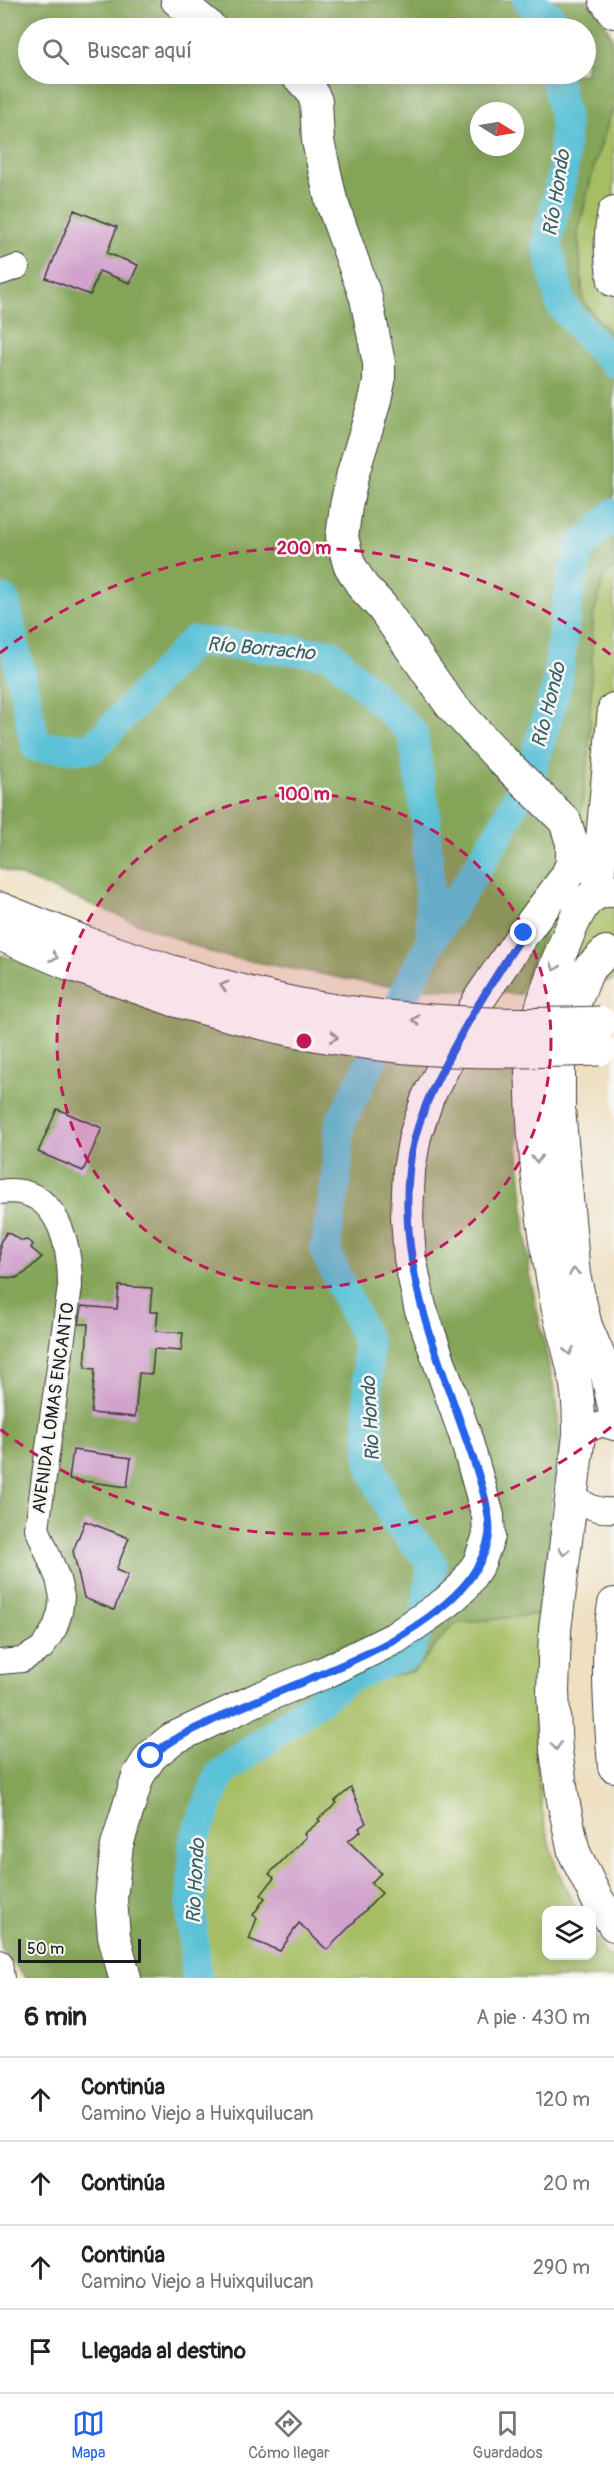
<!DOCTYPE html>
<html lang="es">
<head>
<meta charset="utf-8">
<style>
  body { margin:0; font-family:Pangolin,sans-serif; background:#f2f2f2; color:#202124 }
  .controls { position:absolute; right:18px; bottom:18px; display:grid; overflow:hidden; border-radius:12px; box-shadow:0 3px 15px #0003 }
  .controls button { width:54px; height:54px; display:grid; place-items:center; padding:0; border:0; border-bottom:2px solid #e0e0e0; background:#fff; color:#202124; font:30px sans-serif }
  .compass { position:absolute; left:470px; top:102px; width:54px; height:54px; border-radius:50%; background:#fff; box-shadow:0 3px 15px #0003; rotate:101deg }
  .scale { position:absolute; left:18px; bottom:15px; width:123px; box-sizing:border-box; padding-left:6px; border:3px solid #1c1c1c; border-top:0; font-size:16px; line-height:21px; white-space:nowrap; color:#1c1c1c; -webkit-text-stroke:4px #f6f6f2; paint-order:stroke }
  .stop { position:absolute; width:18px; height:18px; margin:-14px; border:4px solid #2563eb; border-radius:50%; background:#fff }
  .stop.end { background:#2563eb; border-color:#fff; box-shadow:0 2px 6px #0008 }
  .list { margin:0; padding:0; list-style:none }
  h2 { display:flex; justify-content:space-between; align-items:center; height:78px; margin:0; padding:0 24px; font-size:26px }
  h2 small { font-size:20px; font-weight:400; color:#757577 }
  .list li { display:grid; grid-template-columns:39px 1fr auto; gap:18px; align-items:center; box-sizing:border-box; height:84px; padding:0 24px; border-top:2px solid #e0e0e0 }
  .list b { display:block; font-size:22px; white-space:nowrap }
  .list p { margin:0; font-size:20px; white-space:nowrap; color:#757577 }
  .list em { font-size:20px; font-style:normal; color:#757577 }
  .icon { flex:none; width:33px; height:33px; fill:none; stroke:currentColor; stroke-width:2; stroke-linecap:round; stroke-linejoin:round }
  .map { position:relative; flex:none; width:614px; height:1978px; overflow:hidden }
  .search { position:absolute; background:#fff; box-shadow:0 3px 15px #0003; left:18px; right:18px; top:18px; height:66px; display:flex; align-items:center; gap:15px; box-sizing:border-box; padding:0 21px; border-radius:33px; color:#757577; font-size:22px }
  .sheet { height:414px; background:#fff }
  nav { display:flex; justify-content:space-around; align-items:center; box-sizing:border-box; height:84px; border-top:2px solid #e0e0e0; background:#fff; font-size:16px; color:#757577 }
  nav a { display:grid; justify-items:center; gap:3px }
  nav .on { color:#2563eb }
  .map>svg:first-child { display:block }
  .green { fill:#a6bd63; stroke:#616c40; stroke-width:1.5 }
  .forest { fill:#84a459; stroke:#50603a; stroke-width:1.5; fill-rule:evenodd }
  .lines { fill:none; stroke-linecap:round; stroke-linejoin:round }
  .river { stroke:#5ac1d7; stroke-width:30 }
  .building { fill:#d2a2cc }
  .minor-casing { stroke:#3c3935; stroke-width:26 }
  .major-casing { stroke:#3c3935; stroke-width:34 }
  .highway-casing { stroke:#3c3935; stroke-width:35 }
  .minor { stroke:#fff; stroke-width:24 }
  .major { stroke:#fff; stroke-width:32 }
  .highway { stroke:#fff; stroke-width:33 }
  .highway-bridge-casing { stroke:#3c3935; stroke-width:35; stroke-linecap:butt }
  .highway-bridge { stroke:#fff; stroke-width:33 }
  .oneway { stroke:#999 }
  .route { stroke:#2563eb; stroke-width:8 }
  .ring { fill:none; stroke:#c2185b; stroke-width:3; stroke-dasharray:10 8 }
  .labels { text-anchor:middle; stroke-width:5; stroke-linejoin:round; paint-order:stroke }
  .street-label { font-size:18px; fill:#1c1c1c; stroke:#f6f6f2 }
  .water-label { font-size:20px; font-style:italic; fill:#355e67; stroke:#f6f6f2 }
  .centre { fill:#c2185b; stroke:#f6f6f2; stroke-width:3 }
  .ring-label { font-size:18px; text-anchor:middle; font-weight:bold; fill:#c2185b; stroke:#f6f6f2; stroke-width:5; stroke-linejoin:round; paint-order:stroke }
</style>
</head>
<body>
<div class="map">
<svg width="614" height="1978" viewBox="0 0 614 1978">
  <rect width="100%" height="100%" fill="#f6f6f2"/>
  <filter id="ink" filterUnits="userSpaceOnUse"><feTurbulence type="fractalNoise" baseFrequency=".0167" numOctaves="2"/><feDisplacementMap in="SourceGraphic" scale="12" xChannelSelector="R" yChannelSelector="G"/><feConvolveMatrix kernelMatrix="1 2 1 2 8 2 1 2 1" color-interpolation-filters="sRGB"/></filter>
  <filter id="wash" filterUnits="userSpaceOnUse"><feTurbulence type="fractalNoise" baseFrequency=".008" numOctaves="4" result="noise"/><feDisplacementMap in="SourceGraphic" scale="24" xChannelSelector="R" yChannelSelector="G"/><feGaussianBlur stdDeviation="1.35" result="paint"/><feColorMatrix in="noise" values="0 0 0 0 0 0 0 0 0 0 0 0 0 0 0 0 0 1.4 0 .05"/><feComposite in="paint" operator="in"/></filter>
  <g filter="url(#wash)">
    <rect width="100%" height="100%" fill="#efe0c2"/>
    <!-- green -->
    <path class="green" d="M614,105V338L583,302L578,232L595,162Z
      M614,567V980L518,994L574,863L589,752L593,617L604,577Z
      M538,1614C534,1692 530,1796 557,1869C563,1883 570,1897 577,1910H546V1956H592V1932L605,1953L614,1960V1978H212L206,1973L201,1911L203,1842L228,1780L304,1727L355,1685L414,1671L454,1624Z"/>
    <!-- forest -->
    <path class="forest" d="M0,0H586L598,12L612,37L614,105L595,162L578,232L583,302L614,338V567L604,577L593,617L589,752L574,863L518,994L373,984L215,954L0,868ZM28,28H586V74H28ZM479,111H515V147H479Z
      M0,955L113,990L515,1060L514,1101L530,1277L557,1402L561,1459L552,1491L550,1531L538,1614L454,1624L414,1671L355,1685L304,1727L229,1780L203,1842L201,1911L206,1973L212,1978H26L0,1949Z"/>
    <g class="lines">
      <!-- river -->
      <path class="river" d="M528,0L550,17V28
        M555,74L565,121L563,171L547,243L561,305L593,342L614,363
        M0,599L5,601L36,747L93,748L193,641L331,654L412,732L425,811L432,939
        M532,768L557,685L565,615L579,549L614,514
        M197,1978L191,1912L194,1840L220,1774L349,1678L408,1654L426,1611L432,1563L393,1517L370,1462L367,1341L325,1251L336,1182L340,1123L432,939L500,832L518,796"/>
    </g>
    <g id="blocks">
      <!-- building -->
      <path class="building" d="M74,210L117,227L107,253L138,265L130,283L99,271L90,295L46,278Z
        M57,1109L102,1128L83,1171L38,1152Z
        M7,1232L22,1241L27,1240L33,1244L31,1248L42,1257L25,1273L16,1278L0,1277V1242Z
        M119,1286L152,1288L150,1312H158L156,1331L183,1333L181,1351L154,1349L152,1374L139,1373L135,1417L91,1413L95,1369L85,1368L88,1324H79L82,1306L117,1309Z
        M73,1450L131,1458L127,1487L69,1479Z
        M85,1521L129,1538L116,1570L128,1575L114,1610L84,1598L73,1551Z
        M351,1788L366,1823L359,1828L361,1831L348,1841L381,1873L371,1883L382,1893L327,1950L299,1923L280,1951L249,1939L257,1918L253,1915L265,1898L261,1895L274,1878L269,1874L306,1837L304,1834L320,1821L318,1819L337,1803L335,1801Z"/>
    </g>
  </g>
  <g filter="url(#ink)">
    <use href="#blocks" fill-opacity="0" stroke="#3c3935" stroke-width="1.5"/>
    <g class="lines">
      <!-- minor casing -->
      <g class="minor-casing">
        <path id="minor" d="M0,273L17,267
          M0,1192C57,1183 70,1243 70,1286L37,1528L58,1579L62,1597L60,1612L55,1628L42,1648L22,1660L0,1662
          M579,1435L601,1424L614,1428
          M572,1494C585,1505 596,1512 614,1510
          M0,1962L2,1978"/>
      </g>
      <!-- major casing -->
      <g class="major-casing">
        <path id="major" d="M177,0L211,28
          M605,0L614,12
          M614,212C609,235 610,258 614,281
          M614,891C586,888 576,916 567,938C552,972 539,1010 532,1046C529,1060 532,1077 532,1092C533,1163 544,1235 557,1305C562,1330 571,1354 575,1380C579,1398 579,1416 579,1435L555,1630L553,1692L556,1751L563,1800L574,1852L596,1897L614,1925
          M597,893L614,709
          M606,952L588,970L562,1035L559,1066V1109L574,1275L586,1326L607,1375L614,1408
          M614,1604C605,1658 610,1712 614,1766
          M125,1978L114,1936L111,1899L117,1845L138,1776L151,1756L172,1739L260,1698L326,1672L395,1638L447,1602L464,1586L479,1563L489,1536L488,1516L465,1435L420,1307L410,1258L407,1217L409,1170L415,1136L428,1097L480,998L524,933L566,877L572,863V843L565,821L501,759L450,704L382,607L363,587L349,564L342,537L346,506L353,473L374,404L379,382V363L366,298L331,200L318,141L316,101L311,90L296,74"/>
      </g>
      <!-- highway casing -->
      <g class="highway-casing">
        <path id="highway" d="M0,909L85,943L172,972
          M0,934L68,963L175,1000"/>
      </g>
      <!-- minor -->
      <use href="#minor" class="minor"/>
      <!-- major -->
      <use href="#major" class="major"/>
      <!-- highway -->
      <use href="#highway" class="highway"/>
      <!-- highway-bridge casing -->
      <g class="highway-bridge-casing">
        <path id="highway-bridge" d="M172,972C224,986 277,1003 331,1010C420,1023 511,1027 600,1023
          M175,1000C252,1022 328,1040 407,1047C471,1053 535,1051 599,1049"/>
      </g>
      <!-- highway-bridge -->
      <use href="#highway-bridge" class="highway-bridge"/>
    </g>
    <!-- one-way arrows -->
    <defs><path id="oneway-chevron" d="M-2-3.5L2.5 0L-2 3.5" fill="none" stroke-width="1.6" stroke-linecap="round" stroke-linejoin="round" transform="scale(1.5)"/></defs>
    <g class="oneway">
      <use href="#oneway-chevron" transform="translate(54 957) rotate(22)"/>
      <use href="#oneway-chevron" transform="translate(555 967) rotate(109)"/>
      <use href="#oneway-chevron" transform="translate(224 986) rotate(-165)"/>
      <use href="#oneway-chevron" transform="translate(416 1020) rotate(-175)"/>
      <use href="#oneway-chevron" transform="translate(334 1037) rotate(9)"/>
      <use href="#oneway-chevron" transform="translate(537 1159) rotate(85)"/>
      <use href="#oneway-chevron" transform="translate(574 1272) rotate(-99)"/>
      <use href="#oneway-chevron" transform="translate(569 1351) rotate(77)"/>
      <use href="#oneway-chevron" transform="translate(564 1552) rotate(97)"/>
      <use href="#oneway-chevron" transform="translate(556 1746) rotate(85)"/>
    </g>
  </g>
  <g class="lines" filter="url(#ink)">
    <!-- route -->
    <path class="route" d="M151,1756C174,1737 193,1730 220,1717C298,1680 402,1652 462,1588C474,1575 486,1554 489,1536C493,1507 467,1442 457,1413C428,1332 400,1258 409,1170C413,1127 432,1089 452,1051C474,1010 498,972 524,933"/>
  </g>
  <!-- distance rings -->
  <circle cx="304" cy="1041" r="247" fill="#c2185b" fill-opacity=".12"/>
  <g class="ring">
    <circle cx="304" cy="1041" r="247"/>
    <path d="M611 1427A493 493 0 0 1 0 1429M0 653A493 493 0 0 1 611 655"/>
  </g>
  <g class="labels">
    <!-- street labels -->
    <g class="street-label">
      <text transform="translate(53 1408) rotate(-82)" y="6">AVENIDA LOMAS ENCANTO</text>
    </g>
    <!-- water labels -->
    <g class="water-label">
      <text transform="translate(556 193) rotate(-81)" y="7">Río Hondo</text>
      <text transform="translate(261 648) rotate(5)" y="7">Río Borracho</text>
      <text transform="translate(548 705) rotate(-76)" y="7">Río Hondo</text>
      <text transform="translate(370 1419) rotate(-93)" y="7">Rio Hondo</text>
      <text transform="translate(195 1881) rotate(-87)" y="7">Rio Hondo</text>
    </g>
  </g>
  <circle cx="304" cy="1041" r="9" class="centre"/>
  <g class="ring-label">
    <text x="304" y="554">200 m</text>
    <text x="304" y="800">100 m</text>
  </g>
</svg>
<div class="controls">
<button><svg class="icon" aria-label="layers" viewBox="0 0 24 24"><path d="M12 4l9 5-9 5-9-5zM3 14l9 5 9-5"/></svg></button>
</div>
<svg class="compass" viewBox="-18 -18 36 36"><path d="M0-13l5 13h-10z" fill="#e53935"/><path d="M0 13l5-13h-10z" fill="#757577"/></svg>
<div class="scale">50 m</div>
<div class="stop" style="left:151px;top:1756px"></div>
<div class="stop end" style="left:524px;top:933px"></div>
<div class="search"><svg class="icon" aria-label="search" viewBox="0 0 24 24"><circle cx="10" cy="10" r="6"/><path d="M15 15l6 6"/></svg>Buscar aquí</div>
</div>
<section class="sheet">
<h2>6 min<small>A pie · 430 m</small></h2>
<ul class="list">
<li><svg class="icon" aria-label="ahead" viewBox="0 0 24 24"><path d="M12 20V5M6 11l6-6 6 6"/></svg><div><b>Continúa</b><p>Camino Viejo a Huixquilucan</p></div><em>120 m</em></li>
<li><svg class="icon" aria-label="ahead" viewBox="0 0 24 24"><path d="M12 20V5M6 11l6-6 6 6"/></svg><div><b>Continúa</b></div><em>20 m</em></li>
<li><svg class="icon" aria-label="ahead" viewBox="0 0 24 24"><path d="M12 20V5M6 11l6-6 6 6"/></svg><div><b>Continúa</b><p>Camino Viejo a Huixquilucan</p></div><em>290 m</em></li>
<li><svg class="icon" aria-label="arrive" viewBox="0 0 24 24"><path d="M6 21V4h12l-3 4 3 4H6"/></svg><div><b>Llegada al destino</b></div></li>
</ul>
</section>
<nav>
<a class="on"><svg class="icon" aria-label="map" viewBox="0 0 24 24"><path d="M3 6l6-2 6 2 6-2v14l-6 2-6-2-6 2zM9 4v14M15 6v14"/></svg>Mapa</a>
<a><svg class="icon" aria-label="directions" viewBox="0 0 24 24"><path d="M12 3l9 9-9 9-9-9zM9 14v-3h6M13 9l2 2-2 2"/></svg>Cómo llegar</a>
<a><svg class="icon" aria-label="saved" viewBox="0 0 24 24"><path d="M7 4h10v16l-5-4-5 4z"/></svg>Guardados</a>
</nav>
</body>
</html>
